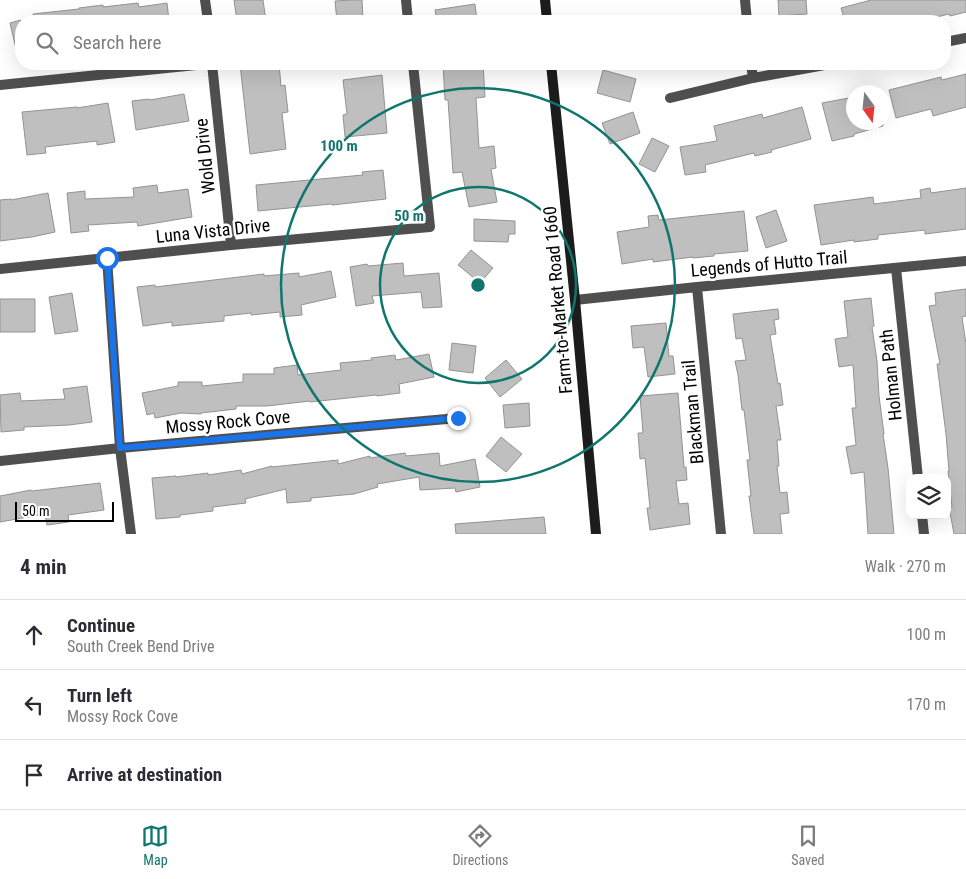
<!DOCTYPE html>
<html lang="en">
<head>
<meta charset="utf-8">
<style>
  body { margin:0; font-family:"Roboto Condensed",sans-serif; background:#f7f7f7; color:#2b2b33 }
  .controls { position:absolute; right:15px; bottom:15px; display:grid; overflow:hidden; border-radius:10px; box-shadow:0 5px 20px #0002 }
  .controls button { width:45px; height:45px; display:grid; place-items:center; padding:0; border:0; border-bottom:1px solid #e1e1e2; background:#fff; color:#2b2b33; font:25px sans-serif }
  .compass { position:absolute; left:846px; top:85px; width:45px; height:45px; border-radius:50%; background:#fff; box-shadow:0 5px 20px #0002; rotate:165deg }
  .scale { position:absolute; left:15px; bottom:12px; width:99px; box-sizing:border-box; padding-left:5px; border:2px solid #000; border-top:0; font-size:14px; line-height:18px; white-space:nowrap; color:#000; -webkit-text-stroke:4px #fff; paint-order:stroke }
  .stop { position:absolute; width:15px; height:15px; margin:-11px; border:4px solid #1a73e8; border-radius:50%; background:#fff }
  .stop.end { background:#1a73e8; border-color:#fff; box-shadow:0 1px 5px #0008 }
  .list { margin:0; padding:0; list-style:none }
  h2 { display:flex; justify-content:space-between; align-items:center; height:65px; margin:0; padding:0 20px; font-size:21px }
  h2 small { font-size:16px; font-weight:400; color:#7c7c81 }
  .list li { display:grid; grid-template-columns:32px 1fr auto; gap:15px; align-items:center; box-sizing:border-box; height:70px; padding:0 20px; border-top:1px solid #e1e1e2 }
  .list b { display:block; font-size:19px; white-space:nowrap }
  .list p { margin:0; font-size:16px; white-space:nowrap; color:#7c7c81 }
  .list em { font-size:16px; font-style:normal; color:#7c7c81 }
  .icon { flex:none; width:28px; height:28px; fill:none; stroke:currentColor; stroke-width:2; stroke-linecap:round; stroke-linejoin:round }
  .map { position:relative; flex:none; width:966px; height:534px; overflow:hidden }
  .search { position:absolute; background:#fff; box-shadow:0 5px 20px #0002; left:15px; right:15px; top:15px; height:55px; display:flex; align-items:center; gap:12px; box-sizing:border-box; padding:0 18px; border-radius:20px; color:#7c7c81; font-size:19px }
  .sheet { height:275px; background:#fff }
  nav { display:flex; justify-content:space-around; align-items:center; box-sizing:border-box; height:70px; border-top:1px solid #e1e1e2; background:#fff; font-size:14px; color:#7c7c81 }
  nav a { display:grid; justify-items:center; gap:2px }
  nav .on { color:#0f766e }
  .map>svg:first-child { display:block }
  .building { fill:#bfbfbf; stroke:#939393 }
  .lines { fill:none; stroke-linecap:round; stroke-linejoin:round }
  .street { stroke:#4f4f4f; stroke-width:10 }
  .secondary { stroke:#1c1c1c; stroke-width:10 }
  .route { stroke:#1a73e8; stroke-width:6 }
  .ring { fill:none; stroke:#0f766e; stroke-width:2.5 }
  .labels { text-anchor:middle; stroke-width:5; stroke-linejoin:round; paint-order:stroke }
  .street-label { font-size:18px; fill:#000; stroke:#fff }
  .centre { fill:#0f766e; stroke:#fff; stroke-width:2.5 }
  .ring-label { font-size:15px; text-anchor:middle; font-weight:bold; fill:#0f766e; stroke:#fff; stroke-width:5; stroke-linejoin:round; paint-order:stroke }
</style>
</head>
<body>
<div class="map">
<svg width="966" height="534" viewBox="0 0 966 534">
  <rect width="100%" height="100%" fill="#fff"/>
  <!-- building -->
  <path class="building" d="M234,0H263L266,21H237Z
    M351,0H362L363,19L337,21L335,1Z
    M778,0H806L807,14L779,16Z
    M871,0H966V12L950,16L949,14L920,21H845L841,8Z
    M138,3L139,7L167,3L169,21H34L33,14L79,9V8L103,5V7Z
    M475,4L477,21H437L435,10Z
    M21,20V53H17L10,23Z
    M240,64H279L281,86L285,85L288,112L282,113L286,149L250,154Z
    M443,64H483L485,97L476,98L479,148L494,146L496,168L491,169L497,202L469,207L462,172L453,173L448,100H445Z
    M603,70L636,79L630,102L597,93Z
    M966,74V107L933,116L931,109L896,118L889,90L941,77L942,80Z
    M382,75L387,133L345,137L343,115L347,114L343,80Z
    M184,94L189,121L136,130L132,101L149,99L150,100Z
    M854,97V122H883V126L854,134V136L832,141L822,103Z
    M108,103L115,142L97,145V141L45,147L46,153L27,155L22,112L77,107V108Z
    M802,107L811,139L771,150L772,152L755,156L754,153L705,165L706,172L685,175L680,147L717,141L714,126L762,114L763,118Z
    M633,112L640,133L610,144L602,123Z
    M652,138L669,146L655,172L639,164Z
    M383,170L386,199L332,205L331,204L258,211L256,185L363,175L362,172Z
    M157,185L158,193L188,189L192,217L138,226L137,222L88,225L89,231L71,233L67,193L85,191V199L134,197L133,188Z
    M930,188L931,193L966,188V229L925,234V230L878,235V239L854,242V240L821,245L814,205L873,197L874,204L921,198L920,190Z
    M48,193L55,232L32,237L0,241V200L11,199V200Z
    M776,210L787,241L766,248L756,217Z
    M744,211L748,251L714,254V256L693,258V257L653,262V259L622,264L617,232L649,227L648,216L658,215L659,220Z
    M474,219L515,221V234H509L508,242L474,241Z
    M471,250L493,268L480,283L458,265Z
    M403,263L404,276L439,273L442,307L423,308L421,292L372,296L374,303L356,306L350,267L367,264L368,266Z
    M331,271L336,297L301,305L302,315L280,317V312L251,315V313L224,316V321L172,326V322L143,326L137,287L155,285V287L264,274V276L299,273V277Z
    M966,289V316L962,317L966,344V534H954L949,507H952L948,471H949L946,434L937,364H940L929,306L936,305L935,293Z
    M72,293L78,331L55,334L49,297Z
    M871,298L874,326L872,327L877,361L879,396L884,434H883L888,468L894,534H868L864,472L851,474L846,447L856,445L852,408H856L853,365L839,367L835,339L848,337L844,301Z
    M0,299H35V332H0Z
    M778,309L779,319L774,320L776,334L770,335L778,384L780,383L783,405L776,406L781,440H777L779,466H777L780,493L787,492L789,513L780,514L782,534H754L749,496H751L747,460H750L744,410H742L738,375L735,361L746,360L742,338L736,339L733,314Z
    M666,323L669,356H673L675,374L648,377L644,347L633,348L631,326Z
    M452,343L476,346L473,373L449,370Z
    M429,354L434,377L399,384L400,393L377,396L376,395L310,402V401L267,406H236V409L201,413V414L181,413L155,418L154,413L147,415L142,393L178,386V382H202V386L243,382V374H274V368L297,365L298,375L341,370L340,363L372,360L371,358L395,355L396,360Z
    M506,360L522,379L500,397L485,378Z
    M87,386L92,422L69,425L24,427V430L1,432L0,395L20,393L21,401L65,399L63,389Z
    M678,393L684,467H686L687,480L676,481L679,504L688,503L690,524L650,530L647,508H650L645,458L640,459L638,433H643L640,396Z
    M529,403L530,426L505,428L503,405Z
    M501,437L522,454L506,472L486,456Z
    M405,453L406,456L439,453L440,466L475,459L480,487L456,492L455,488L420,490L419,477L377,484L378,487L354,494L311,498V501L287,503L286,489L245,499L246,503L213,507V511L180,515V517L156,519L152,478L176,476V477L208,473V475L241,470L242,474L272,466V467L338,460V464L370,456V458Z
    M100,483L104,510L68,515L69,522L47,525L45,514L0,522V496L31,490L32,491Z
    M544,517L546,534H456L455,524Z"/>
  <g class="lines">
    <!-- street -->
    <path class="street" d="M205,0L208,21
      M406,0L408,21
      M745,0L747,21
      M945,42L966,38
      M212,64L231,245
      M751,64L753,78
      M0,85L206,64
      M670,98L753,78L830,64
      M107,258L120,448L131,534
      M896,268L918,478
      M0,269L231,245L430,227L413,64
      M697,287L721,534
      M575,300L697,287L966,261
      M0,461L120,448L458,418
      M922,515L924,534"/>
    <!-- secondary -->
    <path class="secondary" d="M545,0L547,21
      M551,64L575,300L596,534"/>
  </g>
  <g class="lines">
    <!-- route -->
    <path class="route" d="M107,258L120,448L458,418"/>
  </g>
  <!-- distance rings -->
  <g class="ring">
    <circle cx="478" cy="285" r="98"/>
    <circle cx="478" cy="285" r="197"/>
  </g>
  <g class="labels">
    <!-- street labels -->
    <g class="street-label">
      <text transform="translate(205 156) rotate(-96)" y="6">Wold Drive</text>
      <text transform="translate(213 231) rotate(-6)" y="6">Luna Vista Drive</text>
      <text transform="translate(769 264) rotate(-5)" y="6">Legends of Hutto Trail</text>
      <text transform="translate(558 300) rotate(-95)" y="6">Farm-to-Market Road 1660</text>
      <text transform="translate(891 375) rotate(-96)" y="6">Holman Path</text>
      <text transform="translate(693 412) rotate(-95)" y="6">Blackman Trail</text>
      <text transform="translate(228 422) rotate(-5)" y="6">Mossy Rock Cove</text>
    </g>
  </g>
  <circle cx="478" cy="285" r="8" class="centre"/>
  <g class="ring-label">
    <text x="339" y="151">100 m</text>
    <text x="409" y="221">50 m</text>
  </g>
</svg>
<div class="controls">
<button><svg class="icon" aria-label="layers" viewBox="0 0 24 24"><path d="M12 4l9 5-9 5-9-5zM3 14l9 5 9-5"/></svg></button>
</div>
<svg class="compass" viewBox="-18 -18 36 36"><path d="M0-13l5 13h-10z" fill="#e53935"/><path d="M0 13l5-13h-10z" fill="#7c7c81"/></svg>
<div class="scale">50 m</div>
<div class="stop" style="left:107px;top:258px"></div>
<div class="stop end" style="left:458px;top:418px"></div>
<div class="search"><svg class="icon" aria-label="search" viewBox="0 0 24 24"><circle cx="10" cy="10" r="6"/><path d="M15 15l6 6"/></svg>Search here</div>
</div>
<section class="sheet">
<h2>4 min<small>Walk · 270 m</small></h2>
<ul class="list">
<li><svg class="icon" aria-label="ahead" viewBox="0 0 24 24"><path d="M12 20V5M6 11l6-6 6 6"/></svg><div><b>Continue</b><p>South Creek Bend Drive</p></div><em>100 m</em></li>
<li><svg class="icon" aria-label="left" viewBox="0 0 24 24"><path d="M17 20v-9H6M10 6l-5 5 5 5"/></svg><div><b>Turn left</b><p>Mossy Rock Cove</p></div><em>170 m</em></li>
<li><svg class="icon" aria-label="arrive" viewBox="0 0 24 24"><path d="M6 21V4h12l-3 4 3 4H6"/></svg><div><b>Arrive at destination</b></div></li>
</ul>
</section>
<nav>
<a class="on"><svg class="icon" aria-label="map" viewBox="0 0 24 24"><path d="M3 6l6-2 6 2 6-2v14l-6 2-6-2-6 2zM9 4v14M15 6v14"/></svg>Map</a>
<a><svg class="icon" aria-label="directions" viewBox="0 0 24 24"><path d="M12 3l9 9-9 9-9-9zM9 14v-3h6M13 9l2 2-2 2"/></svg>Directions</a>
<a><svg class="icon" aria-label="saved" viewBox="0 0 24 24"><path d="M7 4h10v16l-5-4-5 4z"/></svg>Saved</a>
</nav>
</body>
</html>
